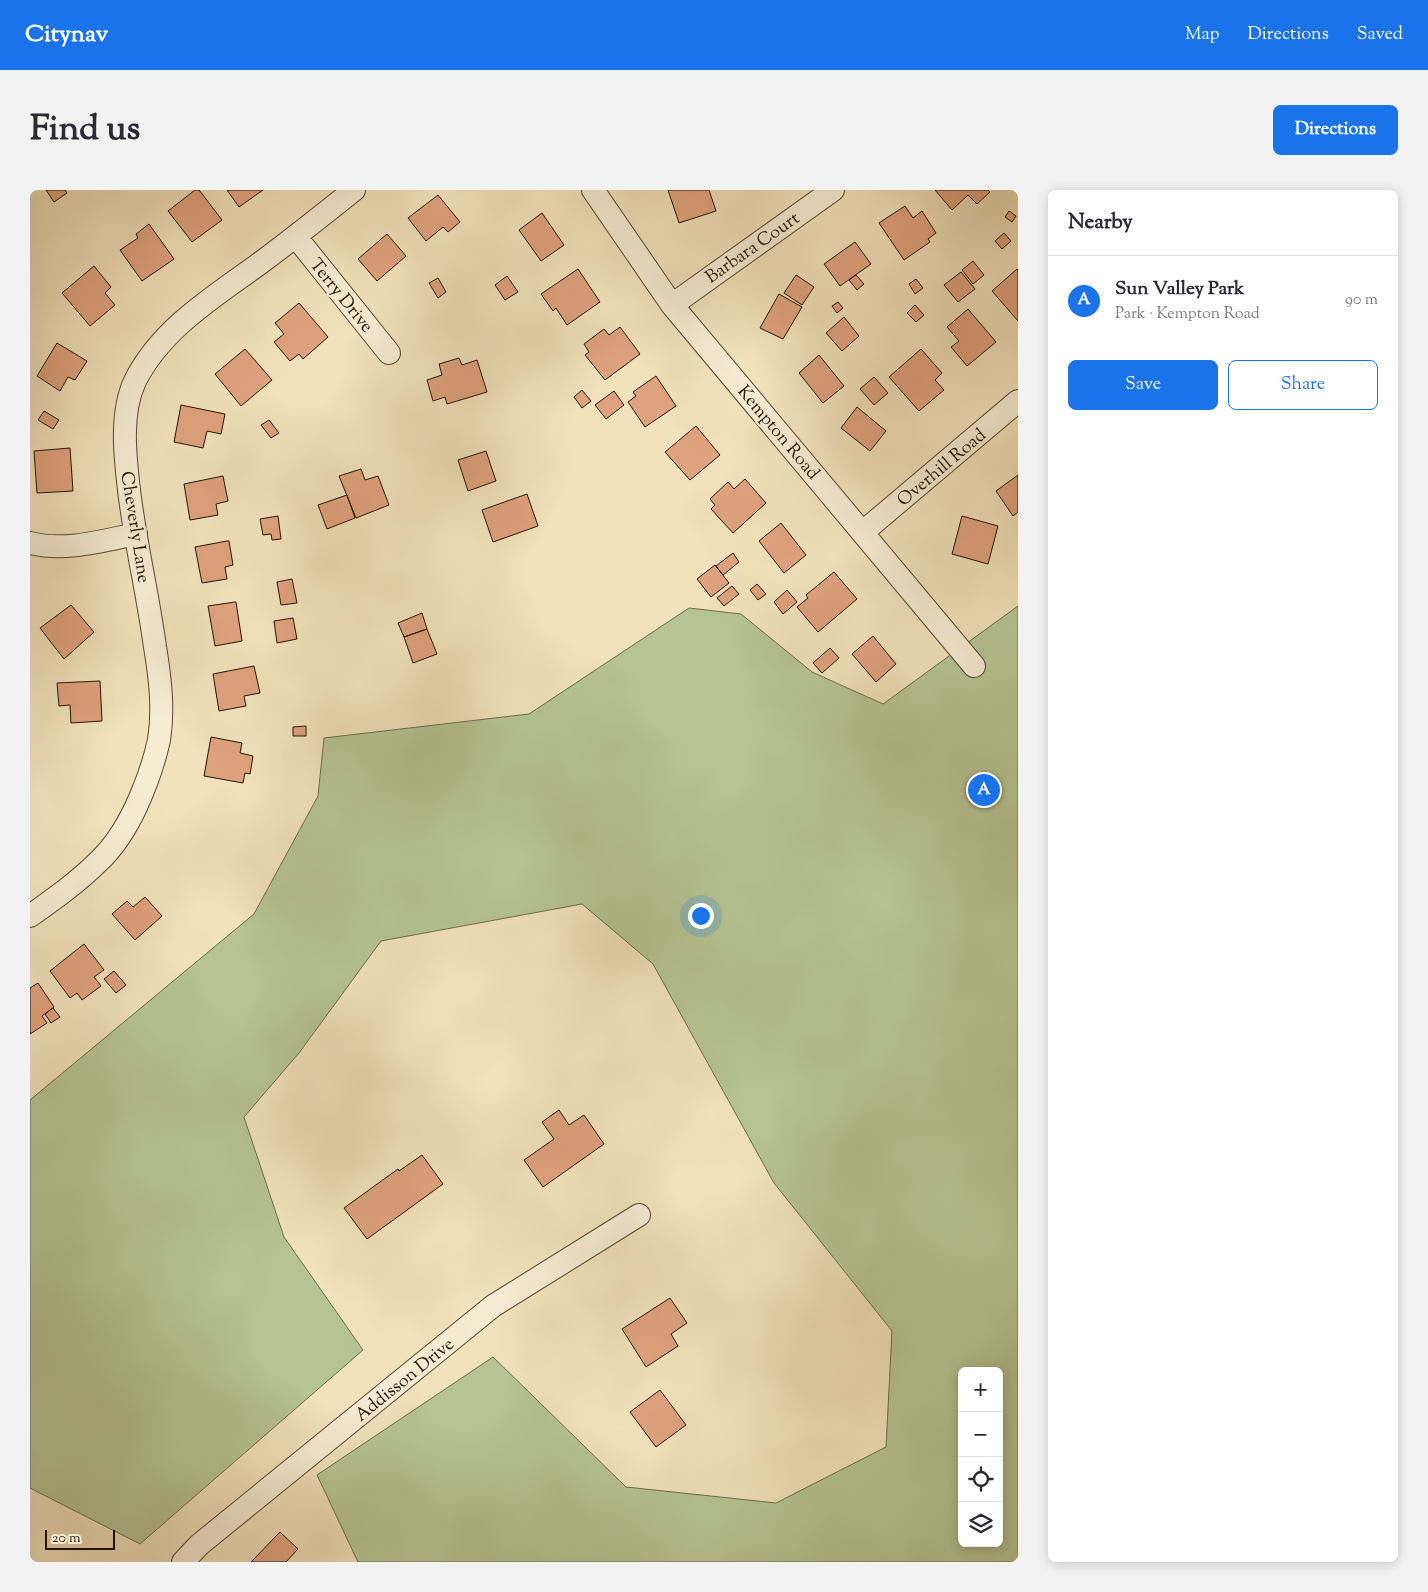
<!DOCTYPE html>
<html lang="en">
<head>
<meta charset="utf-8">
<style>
  body { margin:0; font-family:"Sorts Mill Goudy",serif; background:#f2f2f3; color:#2b2b33 }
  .controls { position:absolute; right:15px; bottom:15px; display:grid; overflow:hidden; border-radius:8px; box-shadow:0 2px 12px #0003 }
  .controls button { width:45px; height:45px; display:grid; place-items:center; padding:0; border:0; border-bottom:1px solid #e1e1e2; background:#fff; color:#2b2b33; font:25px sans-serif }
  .scale { position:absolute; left:15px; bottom:12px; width:70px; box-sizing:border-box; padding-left:5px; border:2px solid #241404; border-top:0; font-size:14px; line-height:18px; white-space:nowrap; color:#241404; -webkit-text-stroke:4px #f6ecd3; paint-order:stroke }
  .you { position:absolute; left:670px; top:725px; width:18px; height:18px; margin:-12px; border:4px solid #fff; border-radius:50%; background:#1a73e8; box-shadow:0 0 0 8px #1a73e833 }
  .badge { display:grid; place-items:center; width:32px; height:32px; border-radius:50%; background:#1a73e8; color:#fff; font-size:16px; font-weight:700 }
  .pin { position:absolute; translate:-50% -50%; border:2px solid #fff; box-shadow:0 1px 5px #0006 }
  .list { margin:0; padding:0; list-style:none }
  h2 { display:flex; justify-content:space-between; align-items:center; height:65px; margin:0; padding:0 20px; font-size:21px }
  h2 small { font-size:16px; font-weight:400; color:#7c7c81 }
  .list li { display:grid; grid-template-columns:32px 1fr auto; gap:15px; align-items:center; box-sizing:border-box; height:90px; padding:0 20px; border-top:1px solid #e1e1e2 }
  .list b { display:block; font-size:19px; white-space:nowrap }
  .list p { margin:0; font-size:16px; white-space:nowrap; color:#7c7c81 }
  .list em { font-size:16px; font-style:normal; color:#7c7c81 }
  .actions { display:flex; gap:10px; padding:15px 20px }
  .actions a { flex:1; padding:11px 0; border:1px solid #1a73e8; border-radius:8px; text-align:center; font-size:18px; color:#1a73e8 }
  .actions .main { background:#1a73e8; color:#fff }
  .icon { flex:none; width:28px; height:28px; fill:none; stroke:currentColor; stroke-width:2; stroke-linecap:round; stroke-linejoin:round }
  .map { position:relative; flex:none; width:988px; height:1372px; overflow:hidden; border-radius:8px }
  header { display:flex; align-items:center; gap:30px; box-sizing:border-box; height:70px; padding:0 25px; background:#1a73e8; color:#fff }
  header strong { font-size:24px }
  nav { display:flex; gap:28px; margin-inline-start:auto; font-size:18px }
  .intro { display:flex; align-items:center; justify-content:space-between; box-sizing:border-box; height:120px; padding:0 30px }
  h1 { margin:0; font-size:35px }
  .button { padding:12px 22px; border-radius:8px; background:#1a73e8; color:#fff; font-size:18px; font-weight:700 }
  main { display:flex; gap:30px; padding:0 30px }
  aside { flex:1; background:#fff; border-radius:8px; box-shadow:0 2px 12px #0003 }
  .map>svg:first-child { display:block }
  .green { fill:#b6c493; stroke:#6d6c4c; fill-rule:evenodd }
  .building { fill:#dfa27e; stroke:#241404 }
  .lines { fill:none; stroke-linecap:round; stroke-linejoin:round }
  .minor-casing { stroke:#574832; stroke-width:24 }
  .minor { stroke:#f6ecd3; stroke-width:22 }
  .labels { text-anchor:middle; stroke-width:5; stroke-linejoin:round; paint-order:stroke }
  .street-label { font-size:18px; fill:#241404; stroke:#f6ecd3 }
</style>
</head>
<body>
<header>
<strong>Citynav</strong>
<nav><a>Map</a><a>Directions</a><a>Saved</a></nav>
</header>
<div class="intro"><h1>Find us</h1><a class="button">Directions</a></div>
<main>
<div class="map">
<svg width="988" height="1372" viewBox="0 0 988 1372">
  <rect width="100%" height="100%" fill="#f1e2bb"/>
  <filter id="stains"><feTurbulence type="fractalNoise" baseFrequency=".004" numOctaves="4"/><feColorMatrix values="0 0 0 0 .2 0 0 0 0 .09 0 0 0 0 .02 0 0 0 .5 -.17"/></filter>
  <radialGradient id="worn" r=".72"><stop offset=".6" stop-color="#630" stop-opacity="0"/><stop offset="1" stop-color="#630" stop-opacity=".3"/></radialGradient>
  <!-- green -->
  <path class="green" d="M988,416V1372H328L287,1285L463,1167L596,1297L746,1313L856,1257L862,1141L744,993L623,774L552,714L351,751L269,863L214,927L254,1047L333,1160L110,1354L0,1298V910L224,724L288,606L294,548L499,524L659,418L711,424L782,482L853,514ZM932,1181H969V1353H932Z"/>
  <!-- building -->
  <path class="building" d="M16,0H35L37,3L24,12Z
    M165,0H169L192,30L162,52L138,21Z
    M197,0H233L209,17Z
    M638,0H679L686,21L649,33Z
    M905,0H958L960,2L947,14L938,5L922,20Z
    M408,5L430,32L418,42L413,37L396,51L378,28Z
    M875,16L883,28L892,21L906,43L898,49L900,52L874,70L849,33Z
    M979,21L986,26L982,32L975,27Z
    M512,23L534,55L511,71L489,40Z
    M119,34L144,69L112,91L90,60L108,48L106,44Z
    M974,43L981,51L972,59L965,51Z
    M357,44L376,66L347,91L328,69Z
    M825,52L841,74L810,96L794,74Z
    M943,71L954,85L943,94L932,80Z
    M64,76L81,97L75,103L85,115L60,136L32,103Z
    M548,79L570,112L537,135L526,118L523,121L511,104Z
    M987,79L988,80V131L962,101Z
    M931,82L945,99L928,112L914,95Z
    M766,85L784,97L772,115L754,103Z
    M826,85L834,94L827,100L819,90Z
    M477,86L488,102L475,110L465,95Z
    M408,88L416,102L408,108L399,93Z
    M886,89L893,98L885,104L879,94Z
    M749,104L772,117L753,149L730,138Z
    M808,112L813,118L807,123L802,116Z
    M269,113L298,147L273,169L269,164L260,171L244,152L254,144L245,133Z
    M885,115L894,125L886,132L877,123Z
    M938,119L966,152L937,176L921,157L929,151L917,137Z
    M814,127L829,146L812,161L796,143Z
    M590,137L610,164L575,190L555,165L559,162L554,154L574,139L579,145Z
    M27,153L57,171L45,190L38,187L30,201L7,186Z
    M215,159L242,190L211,216L185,184Z
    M891,159L912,183L905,190L914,200L889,221L859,187Z
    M789,165L814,196L793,213L769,183Z
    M429,168L432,175L447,170L457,202L417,214L415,207L403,211L397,190L412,185L409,174Z
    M626,186L646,216L615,237L598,212L606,206L603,202Z
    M844,187L858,203L844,215L830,199Z
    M552,200L561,211L552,218L544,207Z
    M584,201L594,215L576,229L565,215Z
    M151,215L195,224L191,244L177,241L173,258L144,252Z
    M827,217L856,241L840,261L811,238Z
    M14,221L29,230L23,239L8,230Z
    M239,230L249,243L241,248L231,235Z
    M666,236L690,265L660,290L635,262Z
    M40,258L43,301L7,303L4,261Z
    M456,261L466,291L438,301L428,270Z
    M331,279L335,290L348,286L359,315L326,328L309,286Z
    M988,285V322L983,326L966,301Z
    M193,286L198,311L186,314L188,325L160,330L154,294Z
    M715,289L736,313L703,343L681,319L685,315L680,309L698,292L704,299Z
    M497,304L508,336L463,352L452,320Z
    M317,305L325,328L297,339L288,315Z
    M248,326L251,349L242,350L241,344L233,345L230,329Z
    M932,326L968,336L958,374L922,364Z
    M751,333L776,365L754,383L729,351Z
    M197,351H199L203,375L195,377L197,389L172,393L165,357Z
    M703,363L709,372L693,385L686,376Z
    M685,375L699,393L681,407L667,389Z
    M804,382L827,409L788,442L767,417L778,408L776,405Z
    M262,389L267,413L251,415L247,392Z
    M727,394L736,404L728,410L720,400Z
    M702,396L709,404L694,416L687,408Z
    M757,400L767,412L753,424L744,412Z
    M205,412H206L212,451L185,456L178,416Z
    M41,415L64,442L34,469L10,438Z
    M392,423L397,439L374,447L368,433Z
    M263,428L267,449L247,453L244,431Z
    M397,439L407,464L383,473L374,447Z
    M843,446L866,474L846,492L822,464Z
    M800,458L809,468L792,483L783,473Z
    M224,476L230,503L214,506L216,516L189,521L183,484Z
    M70,491L72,531L41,533L40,515L29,516L27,493Z
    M276,536V546H263V537Z
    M181,547L212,553L210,563L223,566L220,584L215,583L213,593L174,586Z
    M115,707L132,726L105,750L82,724L97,711L103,717Z
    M54,754L74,780L64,787L71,796L52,810L47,803L40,808L20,781Z
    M84,781L96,795L86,803L74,789Z
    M8,793L24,817L12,826L17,833L0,844V798Z
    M23,818L30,827L21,833L15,824Z
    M529,920L539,935L554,925L574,954L513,997L494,970L524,949L512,932Z
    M392,965L413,994L337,1049L314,1018L368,979L369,981Z
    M640,1108L657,1133L641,1144L648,1156L616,1177L592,1139Z
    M630,1200L656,1235L626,1257L600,1222Z
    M250,1342L268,1359L256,1372H221Z"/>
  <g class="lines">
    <!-- minor casing -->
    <g class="minor-casing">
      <path id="minor" d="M563,0L642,115L944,476
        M266,47L359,163
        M642,115L803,0
        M833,342L988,211
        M0,353C34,362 72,351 106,344
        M0,726C24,709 48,692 69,671C85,656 97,636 106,617C116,595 124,573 129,550C134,519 130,487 125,457C118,404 105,352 99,300C95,266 90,223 105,191C132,137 187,105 233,71C264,48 294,24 324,0
        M153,1372L169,1355L463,1116L609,1025"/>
    </g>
    <!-- minor -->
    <use href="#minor" class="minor"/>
  </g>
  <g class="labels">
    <!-- street labels -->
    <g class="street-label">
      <text transform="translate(722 57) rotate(-35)" y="6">Barbara Court</text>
      <text transform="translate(312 105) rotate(51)" y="6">Terry Drive</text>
      <text transform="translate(749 242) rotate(50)" y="6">Kempton Road</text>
      <text transform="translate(911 277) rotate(-40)" y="6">Overhill Road</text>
      <text transform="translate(106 337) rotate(81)" y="6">Cheverly Lane</text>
      <text transform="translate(374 1189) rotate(-39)" y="6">Addisson Drive</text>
    </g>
  </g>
  <rect width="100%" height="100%" filter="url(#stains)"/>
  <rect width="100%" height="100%" fill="url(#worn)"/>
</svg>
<div class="controls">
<button>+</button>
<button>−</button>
<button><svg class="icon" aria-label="locate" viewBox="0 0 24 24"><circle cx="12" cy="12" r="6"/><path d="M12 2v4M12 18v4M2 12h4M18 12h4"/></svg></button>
<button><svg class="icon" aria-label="layers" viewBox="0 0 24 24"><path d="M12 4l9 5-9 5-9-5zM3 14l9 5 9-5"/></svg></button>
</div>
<div class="scale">20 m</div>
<div class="you"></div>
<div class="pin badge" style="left:954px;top:600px">A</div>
</div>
<aside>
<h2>Nearby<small></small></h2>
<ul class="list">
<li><span class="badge">A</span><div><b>Sun Valley Park</b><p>Park · Kempton Road</p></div><em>90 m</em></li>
</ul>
<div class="actions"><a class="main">Save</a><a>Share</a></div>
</aside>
</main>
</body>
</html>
